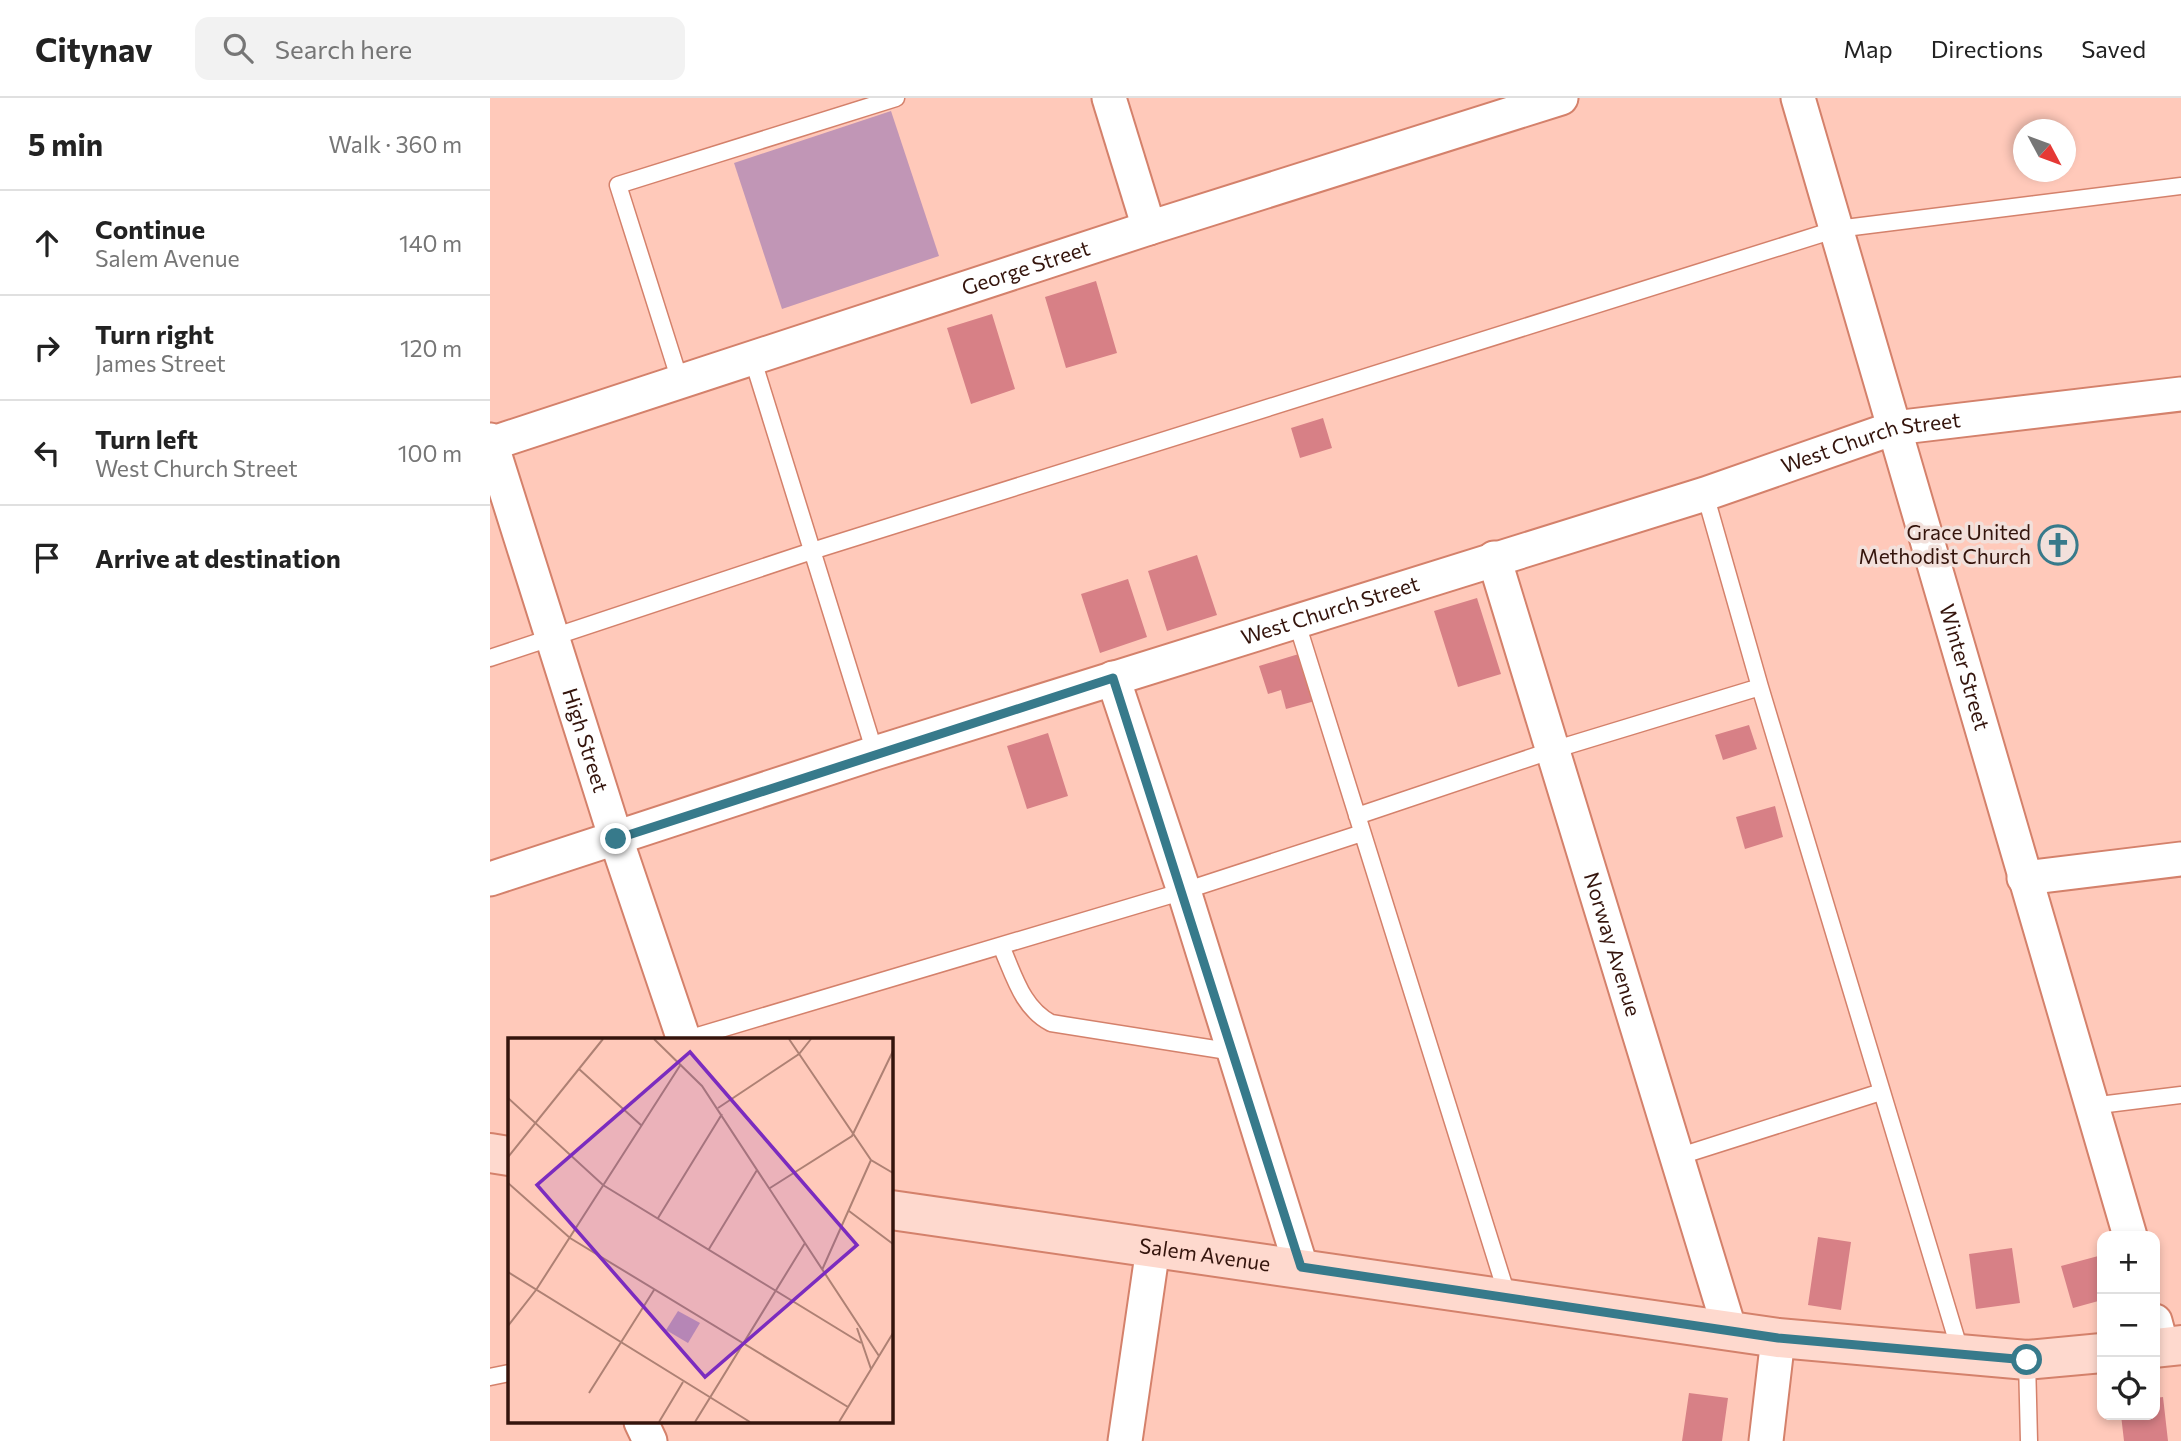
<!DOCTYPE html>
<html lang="en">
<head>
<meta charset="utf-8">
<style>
  body { margin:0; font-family:Commissioner,sans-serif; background:#f2f2f2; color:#222 }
  .controls { position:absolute; right:21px; bottom:21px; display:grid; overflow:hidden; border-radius:14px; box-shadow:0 4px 10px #0003 }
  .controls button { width:63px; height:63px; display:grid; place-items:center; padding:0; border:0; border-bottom:2px solid #e0e0e0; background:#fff; color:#222; font:35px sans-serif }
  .compass { position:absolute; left:1523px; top:21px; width:63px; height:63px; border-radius:50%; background:#fff; box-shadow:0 4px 10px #0003; rotate:131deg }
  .stop { position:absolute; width:21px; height:21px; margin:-16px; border:5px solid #377a8b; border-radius:50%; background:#fff }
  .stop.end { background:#377a8b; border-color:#fff; box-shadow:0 2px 7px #0008 }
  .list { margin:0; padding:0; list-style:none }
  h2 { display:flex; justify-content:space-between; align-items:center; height:91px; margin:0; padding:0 28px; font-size:30px }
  h2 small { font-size:23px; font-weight:400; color:#767676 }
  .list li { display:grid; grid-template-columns:46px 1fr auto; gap:21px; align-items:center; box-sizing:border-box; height:105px; padding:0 28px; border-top:2px solid #e0e0e0 }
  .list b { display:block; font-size:26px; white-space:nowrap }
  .list p { margin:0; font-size:23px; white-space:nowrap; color:#767676 }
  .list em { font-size:23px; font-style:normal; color:#767676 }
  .icon { flex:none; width:38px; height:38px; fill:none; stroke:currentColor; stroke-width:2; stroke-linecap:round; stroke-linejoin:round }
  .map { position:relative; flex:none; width:1691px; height:1343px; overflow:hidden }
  header { display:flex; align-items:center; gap:42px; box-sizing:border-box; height:98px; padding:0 35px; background:#fff; border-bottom:2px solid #e0e0e0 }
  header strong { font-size:33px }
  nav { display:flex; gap:38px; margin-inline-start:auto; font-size:24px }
  .search { width:490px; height:63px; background:#f2f2f2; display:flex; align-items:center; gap:18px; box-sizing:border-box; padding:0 24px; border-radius:14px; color:#767676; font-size:26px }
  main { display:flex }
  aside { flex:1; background:#fff }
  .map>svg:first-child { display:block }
  .green { fill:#c196b6 }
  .building { fill:#d78086 }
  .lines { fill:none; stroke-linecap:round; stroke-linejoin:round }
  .service-casing { stroke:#d4816b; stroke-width:19 }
  .minor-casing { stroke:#d4816b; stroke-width:37 }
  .secondary-casing { stroke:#d4816b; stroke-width:42 }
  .service { stroke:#fff; stroke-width:16 }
  .minor { stroke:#fff; stroke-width:33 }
  .secondary { stroke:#fed9ce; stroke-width:38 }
  .route { stroke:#377a8b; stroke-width:9 }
  .labels { text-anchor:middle; stroke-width:7; stroke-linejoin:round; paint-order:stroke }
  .street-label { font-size:21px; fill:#34140c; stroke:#f2e0db }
  .poi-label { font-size:21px; fill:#34140c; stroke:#f2e0db; text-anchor:end }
  .inset-road { fill:none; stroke:#ae8174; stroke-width:2 }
  .view { fill:#7b2cbf; fill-opacity:0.15; stroke:#7b2cbf; stroke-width:3.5 }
  .inset-edge { fill:none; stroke:#34140c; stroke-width:3.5 }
</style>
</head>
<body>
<header>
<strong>Citynav</strong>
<div class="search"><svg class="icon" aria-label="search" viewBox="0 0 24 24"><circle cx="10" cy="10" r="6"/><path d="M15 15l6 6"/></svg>Search here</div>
<nav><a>Map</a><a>Directions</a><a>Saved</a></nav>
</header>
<main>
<aside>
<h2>5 min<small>Walk · 360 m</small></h2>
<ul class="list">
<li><svg class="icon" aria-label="ahead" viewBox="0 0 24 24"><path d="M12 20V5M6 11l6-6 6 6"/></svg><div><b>Continue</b><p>Salem Avenue</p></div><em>140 m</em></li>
<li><svg class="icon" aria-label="right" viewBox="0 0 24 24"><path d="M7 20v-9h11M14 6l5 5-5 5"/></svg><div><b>Turn right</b><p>James Street</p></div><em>120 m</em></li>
<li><svg class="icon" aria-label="left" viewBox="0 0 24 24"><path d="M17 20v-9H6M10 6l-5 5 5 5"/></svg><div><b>Turn left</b><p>West Church Street</p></div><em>100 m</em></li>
<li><svg class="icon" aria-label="arrive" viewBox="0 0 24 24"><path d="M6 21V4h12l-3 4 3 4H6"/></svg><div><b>Arrive at destination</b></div></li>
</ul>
</aside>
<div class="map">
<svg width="1691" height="1343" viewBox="0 0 1691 1343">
  <rect width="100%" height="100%" fill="#ffc9ba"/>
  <!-- green -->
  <path class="green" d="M401,13L449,158L292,211L244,65Z"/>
  <!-- building -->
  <path class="building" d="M606,183L627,255L576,270L555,199Z
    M502,216L525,291L481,306L457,230Z
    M833,320L842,350L810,360L801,330Z
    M707,457L727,517L677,533L658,473Z
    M638,481L657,539L610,555L591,496Z
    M987,500L1011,576L968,589L944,513Z
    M812,555L825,603L796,611L791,592L778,596L769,568Z
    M1259,627L1267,651L1233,662L1225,637Z
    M558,635L578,698L537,711L517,648Z
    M1285,708L1293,739L1255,751L1246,719Z
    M1328,1139L1361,1144L1351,1212L1318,1207Z
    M1522,1150L1530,1205L1486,1211L1479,1156Z
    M1612,1157V1202L1583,1210L1571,1168Z
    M1199,1295L1238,1300L1232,1343H1192Z
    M1673,1299L1678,1343H1634L1631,1317H1665V1300Z"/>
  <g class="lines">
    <!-- service casing -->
    <g class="service-casing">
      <path id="service" d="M262,259L385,655
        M190,283L128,87L406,0
        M1215,396L1270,589L1471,1256
        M806,522L1018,1200
        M0,560L322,453L1347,131L1691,88
        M867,718L1063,652L1270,589
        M511,848C524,877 532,910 561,925L744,954
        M194,942L694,793L872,735
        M1601,1008L1691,997
        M1187,1059L1391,994
        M1537,1262L1539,1343
        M0,1279L19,1275"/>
    </g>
    <!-- minor casing -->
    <g class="minor-casing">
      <g id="minor">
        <path d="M619,0L659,130"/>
        <path id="s1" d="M1308,0L1640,1138"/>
        <path id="s2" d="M0,342L126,741L194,942"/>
        <path id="s3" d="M0,346L659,130L1071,0"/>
        <path id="s4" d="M1004,460L1240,1233"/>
        <path d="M623,580L694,793L811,1169"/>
        <path d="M1534,780L1691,761"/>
        <path id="s5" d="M0,781L385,655L1215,396L1404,330L1691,296"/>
        <path d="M1665,1223L1672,1249"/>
        <path d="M151,1324L160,1343"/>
        <path d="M635,1343L663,1150"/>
        <path d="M1276,1343L1288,1240"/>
      </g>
    </g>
    <!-- secondary casing -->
    <g class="secondary-casing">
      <g id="secondary">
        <path d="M0,1055L19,1058"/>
        <path id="s6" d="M401,1112L1288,1240L1537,1262L1612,1255"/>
        <path d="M1665,1250L1691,1247"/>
      </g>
    </g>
    <!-- service -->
    <use href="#service" class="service"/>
    <!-- minor -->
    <use href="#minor" class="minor"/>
    <!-- secondary -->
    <use href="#secondary" class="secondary"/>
  </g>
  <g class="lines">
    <!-- route -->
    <path class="route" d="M126,741L623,580L811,1169L1288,1240L1537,1262"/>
  </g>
  <!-- icons -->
  <defs>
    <g id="church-ring" transform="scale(2.0125)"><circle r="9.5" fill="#f2e0db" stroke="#377a8b" stroke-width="1.5"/><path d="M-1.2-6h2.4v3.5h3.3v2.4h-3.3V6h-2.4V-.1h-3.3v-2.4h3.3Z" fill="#377a8b"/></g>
  </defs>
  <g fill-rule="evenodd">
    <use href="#church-ring" x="1568" y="447"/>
  </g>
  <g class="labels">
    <!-- street labels -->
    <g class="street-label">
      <text dy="7" stroke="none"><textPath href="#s3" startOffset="564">George Street</textPath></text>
      <text dy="7" stroke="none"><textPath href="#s5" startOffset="1449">West Church Street</textPath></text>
      <text dy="7" stroke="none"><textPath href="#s5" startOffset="882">West Church Street</textPath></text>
      <text dy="7" stroke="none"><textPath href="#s1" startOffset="593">Winter Street</textPath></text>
      <text dy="7" stroke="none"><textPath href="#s2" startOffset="315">High Street</textPath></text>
      <text dy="7" stroke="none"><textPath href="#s4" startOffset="404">Norway Avenue</textPath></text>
      <text dy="7" stroke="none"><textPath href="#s6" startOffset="317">Salem Avenue</textPath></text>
    </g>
    <!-- poi labels -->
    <g class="poi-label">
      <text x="1541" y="442">Grace United<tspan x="1541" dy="24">Methodist Church</tspan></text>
    </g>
  </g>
  <!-- overview -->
  <g transform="translate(18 940)">
    <rect width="385" height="385" fill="#ffc9ba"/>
    <path d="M170,273L192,285L180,305L158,292Z" fill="#c196b6"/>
    <path class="inset-road" d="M146,1L194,48L371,318M281,1L363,122L385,135M71,31L134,88M0,60L95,147L353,305M210,70L291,16L303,1M0,119L95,1M0,145L62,200L340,369M262,150L344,98L385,13M341,173L385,206M150,180L214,76M201,211L249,132M314,232L363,122M0,234L242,384M0,288L28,252L173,26M349,290L363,331M81,355L146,252M151,384L175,344M187,384L297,205M331,384L385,295"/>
    <path class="view" d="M182,14L349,207L197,339L29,147Z"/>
    <rect width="385" height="385" class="inset-edge"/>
  </g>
</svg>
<div class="controls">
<button>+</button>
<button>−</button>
<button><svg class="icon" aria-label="locate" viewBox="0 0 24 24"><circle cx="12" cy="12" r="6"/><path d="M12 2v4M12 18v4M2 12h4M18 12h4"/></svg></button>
</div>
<svg class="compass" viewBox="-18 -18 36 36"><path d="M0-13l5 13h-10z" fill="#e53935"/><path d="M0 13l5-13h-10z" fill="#767676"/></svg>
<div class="stop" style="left:1537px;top:1262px"></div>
<div class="stop end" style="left:126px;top:741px"></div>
</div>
</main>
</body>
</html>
